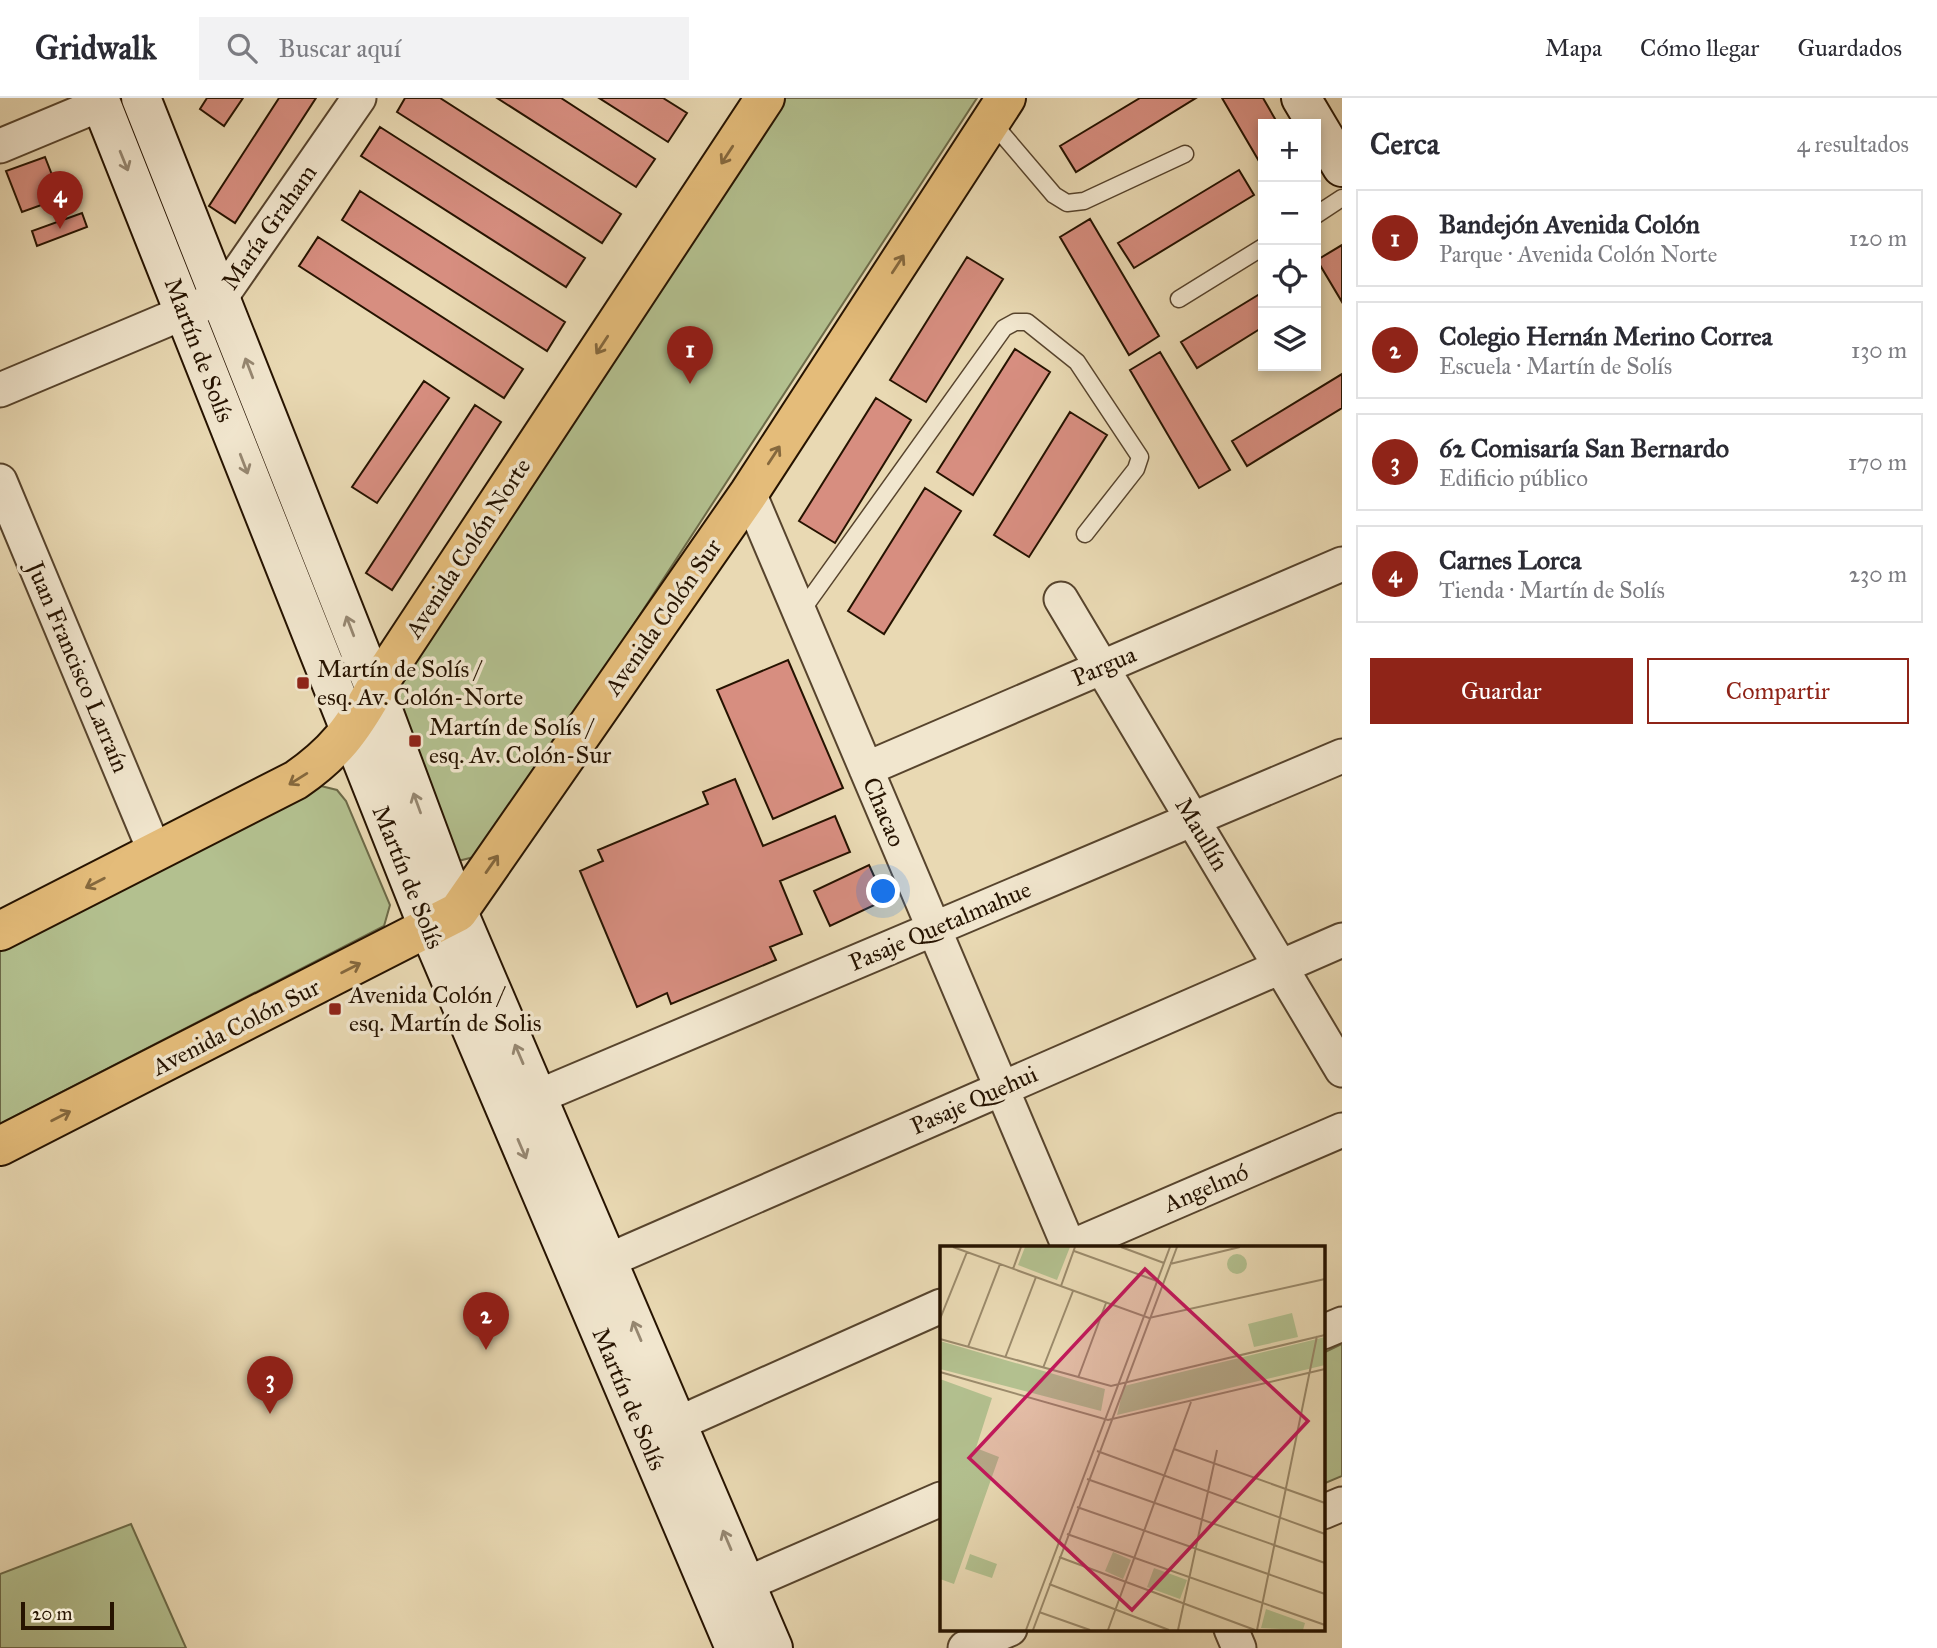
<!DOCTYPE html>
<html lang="es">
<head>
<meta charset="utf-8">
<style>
  body { margin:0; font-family:"IM FELL Great Primer",serif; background:#f2f2f3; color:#2b2b33 }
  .controls { position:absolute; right:21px; top:21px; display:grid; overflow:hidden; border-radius:0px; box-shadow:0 4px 10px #0003 }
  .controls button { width:63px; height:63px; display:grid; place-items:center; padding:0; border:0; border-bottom:2px solid #e1e1e2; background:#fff; color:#2b2b33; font:35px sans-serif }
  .scale { position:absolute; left:21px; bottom:18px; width:93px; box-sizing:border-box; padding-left:7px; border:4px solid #261300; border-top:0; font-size:19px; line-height:24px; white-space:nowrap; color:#261300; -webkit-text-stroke:5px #f1e6ce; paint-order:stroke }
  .you { position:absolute; left:884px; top:794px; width:24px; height:24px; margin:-18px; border:5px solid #fff; border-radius:50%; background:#1a73e8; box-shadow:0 0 0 10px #1a73e833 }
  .badge { display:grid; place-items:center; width:46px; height:46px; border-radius:50%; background:#8f2418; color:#fff; font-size:23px; font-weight:700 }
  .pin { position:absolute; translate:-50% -58px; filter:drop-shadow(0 2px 4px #0008) }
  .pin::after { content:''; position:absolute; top:37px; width:24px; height:21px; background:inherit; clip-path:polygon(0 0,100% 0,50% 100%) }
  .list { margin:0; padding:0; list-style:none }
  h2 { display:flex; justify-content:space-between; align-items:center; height:91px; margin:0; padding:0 28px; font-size:30px }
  h2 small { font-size:23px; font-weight:400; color:#7c7c81 }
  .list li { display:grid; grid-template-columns:46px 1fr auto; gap:21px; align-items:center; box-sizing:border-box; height:98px; margin:0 14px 14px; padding:0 14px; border:2px solid #e1e1e2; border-radius:0px }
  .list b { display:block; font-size:26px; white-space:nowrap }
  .list p { margin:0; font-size:23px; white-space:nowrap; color:#7c7c81 }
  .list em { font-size:23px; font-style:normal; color:#7c7c81 }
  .actions { display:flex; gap:14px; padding:21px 28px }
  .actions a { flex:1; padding:16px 0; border:2px solid #8f2418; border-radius:0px; text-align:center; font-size:24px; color:#8f2418 }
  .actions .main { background:#8f2418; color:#fff }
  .icon { flex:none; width:38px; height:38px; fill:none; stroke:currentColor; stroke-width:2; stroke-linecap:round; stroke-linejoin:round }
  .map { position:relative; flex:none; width:1342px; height:1550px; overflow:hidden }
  header { display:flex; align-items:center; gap:42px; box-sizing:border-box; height:98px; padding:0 35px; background:#fff; border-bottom:2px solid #e1e1e2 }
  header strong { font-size:33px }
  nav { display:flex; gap:38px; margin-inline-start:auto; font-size:24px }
  .search { width:490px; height:63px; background:#f2f2f3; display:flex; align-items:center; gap:18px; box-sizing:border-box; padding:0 24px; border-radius:0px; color:#7c7c81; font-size:26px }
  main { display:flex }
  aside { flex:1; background:#fff }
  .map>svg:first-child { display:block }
  .green { fill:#b3c08f; stroke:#6c6a48; stroke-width:2 }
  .building { fill:#d78e80; stroke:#261300; stroke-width:2 }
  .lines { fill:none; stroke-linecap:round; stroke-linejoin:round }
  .lane-casing { stroke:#57442d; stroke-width:19 }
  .street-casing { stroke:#57442d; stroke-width:37 }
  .secondary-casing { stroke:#261300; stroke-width:42 }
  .primary-casing { stroke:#261300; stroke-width:42 }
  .lane { stroke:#f1e6ce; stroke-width:16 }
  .street { stroke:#f1e6ce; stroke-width:33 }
  .secondary { stroke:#f1e6ce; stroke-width:38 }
  .primary { stroke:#e4bc7a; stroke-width:38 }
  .oneway { stroke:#85683d }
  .oneway2 { stroke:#968771 }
  .poi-dot { fill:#8f2418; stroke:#f1e6ce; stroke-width:2.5 }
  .labels { text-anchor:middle; stroke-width:7; stroke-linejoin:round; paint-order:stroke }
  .street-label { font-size:24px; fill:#261300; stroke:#f1e6ce }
  .poi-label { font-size:24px; fill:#261300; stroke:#f1e6ce; text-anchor:start }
  .inset-road { fill:none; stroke:#9b8a6b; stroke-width:2 }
  .view { fill:#c2185b; fill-opacity:0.15; stroke:#c2185b; stroke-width:3.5 }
  .inset-edge { fill:none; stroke:#261300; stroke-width:3.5 }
</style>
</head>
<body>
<header>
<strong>Gridwalk</strong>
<div class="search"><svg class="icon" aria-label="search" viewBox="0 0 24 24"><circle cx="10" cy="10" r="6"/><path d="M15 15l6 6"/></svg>Buscar aquí</div>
<nav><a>Mapa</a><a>Cómo llegar</a><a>Guardados</a></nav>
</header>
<main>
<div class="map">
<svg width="1342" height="1550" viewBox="0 0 1342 1550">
  <rect width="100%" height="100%" fill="#e9d9b3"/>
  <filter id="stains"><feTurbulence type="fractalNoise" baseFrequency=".00286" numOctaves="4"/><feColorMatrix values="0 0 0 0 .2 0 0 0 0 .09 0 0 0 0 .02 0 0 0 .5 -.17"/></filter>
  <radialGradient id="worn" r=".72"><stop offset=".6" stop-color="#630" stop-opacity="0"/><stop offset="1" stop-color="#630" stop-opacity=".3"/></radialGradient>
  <!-- green -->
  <path class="green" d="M778,0H977L497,736L474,759L458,763L391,619L396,581Z
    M321,688L337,692L346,703L390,807L384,828L0,1026V850Z
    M1342,1246V1378L1323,1386V1255Z
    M131,1426L186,1550H0V1476Z"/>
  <!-- building -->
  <path class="building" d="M207,0H243L224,28L200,11Z
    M279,0H316L235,125L209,108Z
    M405,0H440L621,116L602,145L397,14Z
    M497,0H561L655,61L636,89Z
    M599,0H663L687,15L668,44Z
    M1140,0H1196L1076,74L1060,48Z
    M1222,0H1263L1278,26H1263V70Z
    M380,29L585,160L566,189L361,58Z
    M45,59L61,100L22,114L6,73Z
    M1239,72L1254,97L1134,170L1118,145Z
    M360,93L565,224L547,253L342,122Z
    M82,115L87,129L37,148L32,133Z
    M1090,121L1159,238L1129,257L1060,139Z
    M318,139L523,271L504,300L299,168Z
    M1342,147V204L1317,162Z
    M967,159L1003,181L926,304L890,282Z
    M1263,194V229L1197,270L1181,244Z
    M1015,251L1050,274L973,397L937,374Z
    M1160,254L1230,372L1199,390L1130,272Z
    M1342,276V310L1247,368L1232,343Z
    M424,283L449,300L377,405L352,389Z
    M876,300L911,322L835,445L799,423Z
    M475,307L501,324L392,492L366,475Z
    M1070,314L1107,337L1029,459L994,437Z
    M925,390L961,413L884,536L848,513Z
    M788,562L843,690L773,721L717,592Z
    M735,681L763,748L835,718L850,754L780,783L802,836L770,849L776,862L671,906L667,895L637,909L580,773L603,763L598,752L708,706L703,694Z
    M869,767L885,802L830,828L814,793Z"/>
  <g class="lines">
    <!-- lane casing -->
    <g class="lane-casing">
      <path id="lane" d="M991,23L1054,97L1067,105L1084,103L1185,56
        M1316,117L1342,100
        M1179,201L1263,149
        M800,515L1004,230L1015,224H1027L1077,264L1140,359L1136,371L1085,436"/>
    </g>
    <!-- street casing -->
    <g class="street-casing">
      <path id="street" d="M0,48L101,6
        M0,292L221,199L359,0
        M0,383L155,754
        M749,395L1069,1149
        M1061,501L1342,972
        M866,671L1342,466
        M537,999L1342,658
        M1071,1149L1342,1032
        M607,1163L1342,842
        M1323,1234L1342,1226
        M677,1326L941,1208
        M1323,1414L1342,1406
        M746,1486L941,1401
        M1231,1531L1239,1550
        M965,1550L1010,1531"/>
    </g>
    <!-- secondary casing -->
    <g class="secondary-casing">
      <path id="secondary" d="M99,0L429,831L735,1550
        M141,0L375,591L458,814L773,1550
        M1301,0L1342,69"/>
    </g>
    <!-- primary casing -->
    <g class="primary-casing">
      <path id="primary" d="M0,833L296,682C335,655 352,632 375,591L765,0
        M0,1048L458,814L749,395L1006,0"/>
    </g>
    <!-- lane -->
    <use href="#lane" class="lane"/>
    <!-- street -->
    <use href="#street" class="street"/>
    <!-- secondary -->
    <use href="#secondary" class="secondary"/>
    <!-- primary -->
    <use href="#primary" class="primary"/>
  </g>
  <!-- one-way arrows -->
  <defs><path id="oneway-shaft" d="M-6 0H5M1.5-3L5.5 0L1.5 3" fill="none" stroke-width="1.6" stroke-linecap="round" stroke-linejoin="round" transform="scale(1.75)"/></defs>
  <g class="oneway">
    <use href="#oneway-shaft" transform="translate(727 57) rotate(123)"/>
    <use href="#oneway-shaft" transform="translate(898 166) rotate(-57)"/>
    <use href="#oneway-shaft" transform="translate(602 247) rotate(123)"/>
    <use href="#oneway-shaft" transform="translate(774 357) rotate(-57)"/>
    <use href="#oneway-shaft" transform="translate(298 681) rotate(148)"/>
    <use href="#oneway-shaft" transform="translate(492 766) rotate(-55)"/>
    <use href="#oneway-shaft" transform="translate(95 785) rotate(153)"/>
    <use href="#oneway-shaft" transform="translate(351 870) rotate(-27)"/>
    <use href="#oneway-shaft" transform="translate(61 1018) rotate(-27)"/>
  </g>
  <g class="oneway2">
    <use href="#oneway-shaft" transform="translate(124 63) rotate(68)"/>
    <use href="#oneway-shaft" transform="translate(249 270) rotate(-111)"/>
    <use href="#oneway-shaft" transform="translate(244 366) rotate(69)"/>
    <use href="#oneway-shaft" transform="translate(350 528) rotate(-111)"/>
    <use href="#oneway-shaft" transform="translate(417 705) rotate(-110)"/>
    <use href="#oneway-shaft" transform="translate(519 956) rotate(-113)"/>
    <use href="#oneway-shaft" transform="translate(522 1051) rotate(67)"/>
    <use href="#oneway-shaft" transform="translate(637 1233) rotate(-113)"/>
    <use href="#oneway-shaft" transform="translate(727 1442) rotate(-113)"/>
  </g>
  <!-- markers -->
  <g class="poi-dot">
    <rect x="296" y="578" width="14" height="14" rx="3.5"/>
    <rect x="408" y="636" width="14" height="14" rx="3.5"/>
    <rect x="328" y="904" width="14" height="14" rx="3.5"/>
  </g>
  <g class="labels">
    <!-- street labels -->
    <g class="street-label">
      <text transform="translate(269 129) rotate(-55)" y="8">María Graham</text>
      <text transform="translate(199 252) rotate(69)" y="8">Martín de Solís</text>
      <text transform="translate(468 450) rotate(-57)" y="8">Avenida Colón Norte</text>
      <text transform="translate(663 519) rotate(-55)" y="8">Avenida Colón Sur</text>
      <text transform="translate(1104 568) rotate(-23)" y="8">Pargua</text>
      <text transform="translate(78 569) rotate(67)" y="8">Juan Francisco Larraín</text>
      <text transform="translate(884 714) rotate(67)" y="8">Chacao</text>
      <text transform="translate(1202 736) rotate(59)" y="8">Maullín</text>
      <text transform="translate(408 779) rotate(68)" y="8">Martín de Solís</text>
      <text transform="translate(940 828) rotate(-23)" y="8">Pasaje Quetalmahue</text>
      <text transform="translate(236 929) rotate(-27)" y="8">Avenida Colón Sur</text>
      <text transform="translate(974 1002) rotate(-24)" y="8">Pasaje Quehui</text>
      <text transform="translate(1206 1090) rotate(-23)" y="8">Angelmó</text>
      <text transform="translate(629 1301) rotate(67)" y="8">Martín de Solís</text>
    </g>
    <!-- poi labels -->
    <g class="poi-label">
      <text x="317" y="579">Martín de Solís /<tspan x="317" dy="28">esq. Av. Colón-Norte</tspan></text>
      <text x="429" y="637">Martín de Solís /<tspan x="429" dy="28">esq. Av. Colón-Sur</tspan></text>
      <text x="349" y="905">Avenida Colón /<tspan x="349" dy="28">esq. Martín de Solis</tspan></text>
    </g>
  </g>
  <!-- overview -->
  <g transform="translate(940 1148)">
    <rect width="385" height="385" fill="#e9d9b3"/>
    <path d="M85,1H130L117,34L78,19ZM287 18a10 10 0 1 1 20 0a10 10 0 1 1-20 0ZM352,67L358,91L314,101L308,78ZM385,91V119L177,169L184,140ZM0,95L165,143L161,165L0,123ZM0,133L52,152L36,202L59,211L14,338L0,333ZM173,306L191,314L183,333L165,325ZM30,308L57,318L52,332L25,323ZM214,322L247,334L240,353L207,341ZM326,363L365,377L363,384L321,382Z" fill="#b3c08f"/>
    <path class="inset-road" d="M13,1L209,72L385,33M181,1L224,17M134,5L217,35M230,18L300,1M73,23L81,1M121,40L135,1M0,73L27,6M0,93L171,140L385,89M28,101L60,18M65,112L96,31M103,122L133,45M0,126L168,174L385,123M138,132L166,57M234,203L385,257M157,205L385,288M147,233L385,317M137,261L385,348M127,288L385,379M119,311L315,384M109,338L229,384M99,366L150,384M86,384L230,1M93,384L237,1M168,384L251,156M238,384L277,204M317,384L377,90"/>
    <path class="view" d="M205,23L368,175L192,364L29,212Z"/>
    <rect width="385" height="385" class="inset-edge"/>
  </g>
  <rect width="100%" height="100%" filter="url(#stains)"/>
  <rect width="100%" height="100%" fill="url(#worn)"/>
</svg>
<div class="controls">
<button>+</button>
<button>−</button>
<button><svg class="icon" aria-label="locate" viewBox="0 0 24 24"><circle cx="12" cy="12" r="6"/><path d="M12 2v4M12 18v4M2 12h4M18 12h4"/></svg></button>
<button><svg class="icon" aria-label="layers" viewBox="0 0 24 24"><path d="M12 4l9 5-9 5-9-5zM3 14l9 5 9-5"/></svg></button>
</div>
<div class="scale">20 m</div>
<div class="you"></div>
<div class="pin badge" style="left:690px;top:286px">1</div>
<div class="pin badge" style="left:486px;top:1252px">2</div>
<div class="pin badge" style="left:270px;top:1316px">3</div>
<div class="pin badge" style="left:60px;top:131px">4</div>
</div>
<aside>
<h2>Cerca<small>4 resultados</small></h2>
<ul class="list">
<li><span class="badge">1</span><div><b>Bandejón Avenida Colón</b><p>Parque · Avenida Colón Norte</p></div><em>120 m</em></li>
<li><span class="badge">2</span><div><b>Colegio Hernán Merino Correa</b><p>Escuela · Martín de Solís</p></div><em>130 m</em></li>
<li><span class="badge">3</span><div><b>62 Comisaría San Bernardo</b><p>Edificio público</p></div><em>170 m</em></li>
<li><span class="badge">4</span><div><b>Carnes Lorca</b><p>Tienda · Martín de Solís</p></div><em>230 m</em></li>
</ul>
<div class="actions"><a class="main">Guardar</a><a>Compartir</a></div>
</aside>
</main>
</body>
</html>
